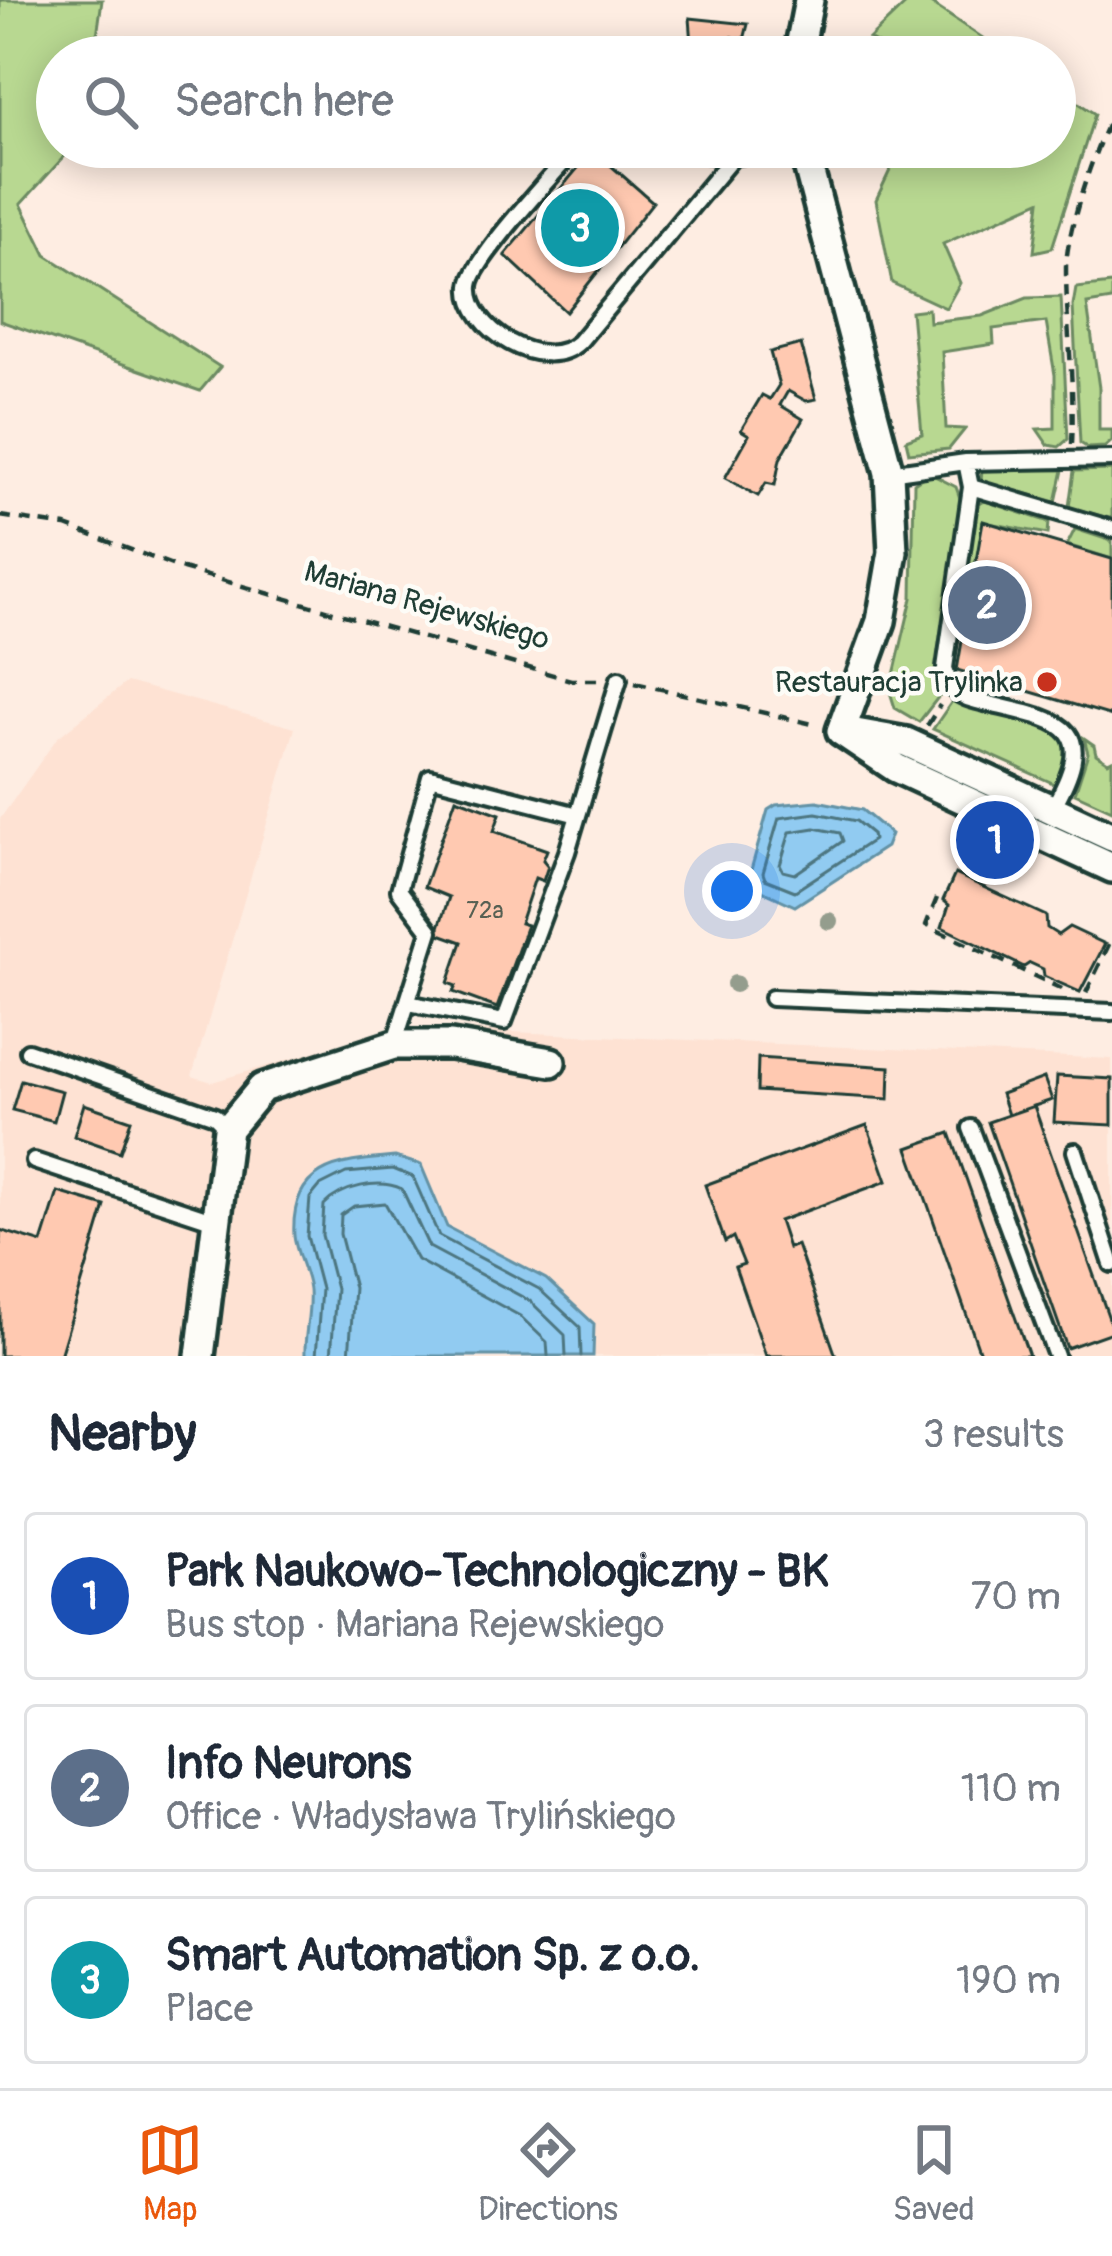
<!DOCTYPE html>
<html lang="en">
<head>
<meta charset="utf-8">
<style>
  body { margin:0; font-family:Pangolin,sans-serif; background:#f6f6f7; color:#1f2937 }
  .you { position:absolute; left:732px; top:891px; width:42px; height:42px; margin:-30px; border:9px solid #fff; border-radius:50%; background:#1a73e8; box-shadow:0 0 0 18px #1a73e833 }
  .badge { display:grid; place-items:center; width:78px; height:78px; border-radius:50%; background:#ea580c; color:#fff; font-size:39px; font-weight:700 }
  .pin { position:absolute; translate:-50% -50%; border:6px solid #fff; box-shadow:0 3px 12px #0006 }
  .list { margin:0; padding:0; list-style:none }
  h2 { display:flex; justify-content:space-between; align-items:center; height:156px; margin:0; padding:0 48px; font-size:51px }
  h2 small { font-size:39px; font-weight:400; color:#747a83 }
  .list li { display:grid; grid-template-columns:78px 1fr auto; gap:36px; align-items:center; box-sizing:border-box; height:168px; margin:0 24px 24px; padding:0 24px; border:3px solid #e0e1e3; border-radius:12px }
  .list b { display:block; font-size:45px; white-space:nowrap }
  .list p { margin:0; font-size:39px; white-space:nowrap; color:#747a83 }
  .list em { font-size:39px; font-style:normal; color:#747a83 }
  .icon { flex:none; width:66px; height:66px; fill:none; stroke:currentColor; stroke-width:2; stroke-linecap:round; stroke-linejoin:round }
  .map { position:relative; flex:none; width:1112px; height:1356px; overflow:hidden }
  .search { position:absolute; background:#fff; box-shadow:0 6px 30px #0003; left:36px; right:36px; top:36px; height:132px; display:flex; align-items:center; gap:30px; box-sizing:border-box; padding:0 42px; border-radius:66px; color:#747a83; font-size:45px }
  .sheet { height:732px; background:#fff }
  nav { display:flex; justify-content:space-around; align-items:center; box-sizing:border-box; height:168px; border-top:3px solid #e0e1e3; background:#fff; font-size:33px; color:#747a83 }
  nav a { display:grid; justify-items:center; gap:6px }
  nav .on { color:#ea580c }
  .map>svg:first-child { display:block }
  .built { fill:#fee2d3 }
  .green { fill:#b8d891; stroke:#6c8a62; stroke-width:3 }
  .water { fill:#91cbf1; stroke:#6392a5; stroke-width:3 }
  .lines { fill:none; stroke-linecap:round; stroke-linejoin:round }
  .shore { stroke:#4d7680; stroke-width:3 }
  .building { fill:#ffc9b1; stroke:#1f3d34; stroke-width:3 }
  .service-casing { stroke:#1f3d34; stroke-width:22 }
  .minor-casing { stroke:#1f3d34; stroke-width:36 }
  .path { stroke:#1f3d34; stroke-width:4.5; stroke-dasharray:12 9; stroke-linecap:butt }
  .service { stroke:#fdfcf7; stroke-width:14 }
  .minor { stroke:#fdfcf7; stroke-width:27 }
  .tree { fill:#949d8d }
  .poi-dot { fill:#c8321e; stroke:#fdfcf7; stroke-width:4.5 }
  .labels { text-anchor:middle; stroke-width:9; stroke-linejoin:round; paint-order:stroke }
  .number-label { font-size:24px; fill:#576053 }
  .street-label { font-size:30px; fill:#1f3d34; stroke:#fdfcf7 }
  .poi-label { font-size:30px; fill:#1f3d34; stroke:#fdfcf7; text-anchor:end }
</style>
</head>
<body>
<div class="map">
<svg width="1112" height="1356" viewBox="0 0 1112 1356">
  <rect width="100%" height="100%" fill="#feede2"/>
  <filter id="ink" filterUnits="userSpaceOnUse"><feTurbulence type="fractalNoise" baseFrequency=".00833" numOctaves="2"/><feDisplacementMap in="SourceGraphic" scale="24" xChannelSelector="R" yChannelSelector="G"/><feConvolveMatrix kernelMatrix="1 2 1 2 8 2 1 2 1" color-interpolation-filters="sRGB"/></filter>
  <g filter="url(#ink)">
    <!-- built -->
    <path class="built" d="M127,682L295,728L192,1076L212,1082L399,1027L1112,1059V1356H0V819L57,738Z"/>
    <!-- green -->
    <path class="green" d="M0,0H102L94,57H57V147H73L21,204L46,255L220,367L200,391L0,321Z
      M910,0H926L1011,57H901L869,39Z
      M1055,87L1095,114L1052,248L1034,252L1040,201L943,244L960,283L946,308L892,283L876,200L901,147H1055Z
      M1112,284V300L1087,304L1099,388V430H1112V441L1105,447L1088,448L1080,443L1073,306L1076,288Z
      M1061,297L1068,439L1059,447L1048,445L1037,429L1055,428V375L1046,322L993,329L994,344L942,352L946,428L965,429L949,449L909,453L906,440L922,434L911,311L928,309L929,322L982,316L1027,298Z
      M982,469L1063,470L1056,502L981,481Z
      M1112,470V519L1069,507L1074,471Z
      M929,473L956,487L961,501L937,678L943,691L919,722L895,708L890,692L912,598L914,483Z
      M985,501L1049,522L1048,534L983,522L965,637L955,635L975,505Z
      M1075,529L1112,541V559L1067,545Z
      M953,700L1049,727L1061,737L1067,751L1055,784L933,729Z
      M1084,738L1094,745L1096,754L1108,762L1112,760V810L1075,793L1088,753Z"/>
    <!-- water -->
    <path class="water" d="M817,801L862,810L891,834L886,847L795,906L747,884L768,810L776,805Z
      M395,1157L421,1165L447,1227L546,1279L594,1324L593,1356H305C304,1334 311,1312 309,1290C307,1272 296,1254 294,1236C290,1165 339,1162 395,1157Z"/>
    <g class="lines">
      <!-- shore -->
      <path class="shore" d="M816,813L856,821L872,834L873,840L795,891L765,879L763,873L779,818Z
        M815,828L840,833L843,841L795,874L783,871L780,865L790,832Z
        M316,1356L321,1289L307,1236L310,1198L320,1186L346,1173L393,1169L413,1177L439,1236L539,1289L580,1327L581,1356
        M331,1356L336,1289L322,1235L324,1205C341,1187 379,1178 402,1189L429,1247L530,1301L565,1335L566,1356
        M349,1356L354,1288L340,1234L341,1215L354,1206L385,1203L417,1260L520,1316L547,1342L548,1356"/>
    </g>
    <!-- building -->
    <path class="building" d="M690,18L748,24L744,40L733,37V57H693Z
      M593,150L653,202L566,312L505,255Z
      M801,344L816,399L806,401L788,391L780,405L803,419L780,459L775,485L766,483L758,496L725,478L749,435L741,430L762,395L770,399L779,385L770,352Z
      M983,521L1112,559V716L957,670Z
      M456,798L500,814L494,831L547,850L543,860L548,866L543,881L535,878L520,923L527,925L497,1008L453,992L456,986L448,983L462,942L437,933L449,897L424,887Z
      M955,874L1046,916L1047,928L1058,935L1069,927L1105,944L1080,992L1044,976L1043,969L1030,963L1024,967L942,927L949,905L943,900Z
      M758,1058L890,1067L889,1099L757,1091Z
      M1057,1076L1112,1079V1125L1054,1122Z
      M1044,1078L1052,1100L1008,1115L1001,1094Z
      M21,1080L62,1091L54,1121L12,1110Z
      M84,1104L131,1120L120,1152L74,1136Z
      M1034,1106L1112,1327V1332L1067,1348L988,1122Z
      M867,1125L887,1181L779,1221L788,1248L797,1245L836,1356H766L735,1267L744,1264L733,1237L725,1242L705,1185Z
      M950,1133L1029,1356H981L908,1148Z
      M58,1192L105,1206L60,1356H0V1230L42,1243Z"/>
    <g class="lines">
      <!-- service casing -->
      <g class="service-casing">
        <path id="service" d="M577,147C556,172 472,260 470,286C466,327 543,376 579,342L733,157
          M641,147L733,157L789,147
          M966,462L971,487L1112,529
          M889,473L966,462L1112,459
          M971,487L945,668C947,674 947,681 951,686C958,697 973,700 985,703C1060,721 1102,723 1052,809
          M772,998L1112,1012
          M408,1003L504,1022L567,852L619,679
          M394,1045L430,931L399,890L430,777L578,815
          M28,1051L215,1116L228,1129
          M971,1128L1056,1356
          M1075,1151L1112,1264
          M34,1161L215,1221"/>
      </g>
      <!-- minor casing -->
      <g class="minor-casing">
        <path id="minor" d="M798,57L809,0
          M803,147L889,473L893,552L881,621L841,731
          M841,731L896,768L1112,868
          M850,732L906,742L1112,837
          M200,1356L228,1129L262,1088L394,1045H451L551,1062"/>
      </g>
      <!-- path -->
      <path class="path" d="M1072,444C1075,385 1066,326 1066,267C1067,230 1094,149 1112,116
        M0,516L66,526L183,569L571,680H600
        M635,683L817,725
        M927,726L940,705
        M937,898L926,925L1062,989
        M1086,993L1112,938"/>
      <!-- service -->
      <use href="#service" class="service"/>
      <!-- minor -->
      <use href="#minor" class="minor"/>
    </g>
    <!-- trees -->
    <g class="tree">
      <circle cx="829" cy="921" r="9"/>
      <circle cx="735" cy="984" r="9"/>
    </g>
  </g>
  <!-- markers -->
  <circle class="poi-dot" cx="1047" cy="682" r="12"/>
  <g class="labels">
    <!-- number labels -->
    <g class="number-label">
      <text x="485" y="918">72a</text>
    </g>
    <!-- street labels -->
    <g class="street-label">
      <text transform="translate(427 605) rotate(16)" y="10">Mariana Rejewskiego</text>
    </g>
    <!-- poi labels -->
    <g class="poi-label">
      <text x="1023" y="692">Restauracja Trylinka</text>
    </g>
  </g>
</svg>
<div class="you"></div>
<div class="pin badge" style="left:995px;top:840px;background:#1a4fb4">1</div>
<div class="pin badge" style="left:987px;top:605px;background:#5c6f8a">2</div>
<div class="pin badge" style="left:580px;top:228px;background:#0f9aa8">3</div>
<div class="search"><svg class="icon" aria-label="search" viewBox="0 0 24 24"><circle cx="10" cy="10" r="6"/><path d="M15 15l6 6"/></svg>Search here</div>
</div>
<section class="sheet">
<h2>Nearby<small>3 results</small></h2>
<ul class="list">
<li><span class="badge" style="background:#1a4fb4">1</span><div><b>Park Naukowo-Technologiczny - BK</b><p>Bus stop · Mariana Rejewskiego</p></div><em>70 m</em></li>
<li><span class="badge" style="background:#5c6f8a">2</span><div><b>Info Neurons</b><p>Office · Władysława Trylińskiego</p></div><em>110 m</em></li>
<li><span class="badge" style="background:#0f9aa8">3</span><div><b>Smart Automation Sp. z o.o.</b><p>Place</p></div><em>190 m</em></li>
</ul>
</section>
<nav>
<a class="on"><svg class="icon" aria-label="map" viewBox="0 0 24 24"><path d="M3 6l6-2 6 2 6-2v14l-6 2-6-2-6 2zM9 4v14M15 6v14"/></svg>Map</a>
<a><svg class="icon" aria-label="directions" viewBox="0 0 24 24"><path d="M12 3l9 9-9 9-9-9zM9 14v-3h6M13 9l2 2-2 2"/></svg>Directions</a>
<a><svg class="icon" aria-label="saved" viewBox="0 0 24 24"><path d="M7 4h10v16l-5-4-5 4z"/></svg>Saved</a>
</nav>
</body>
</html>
